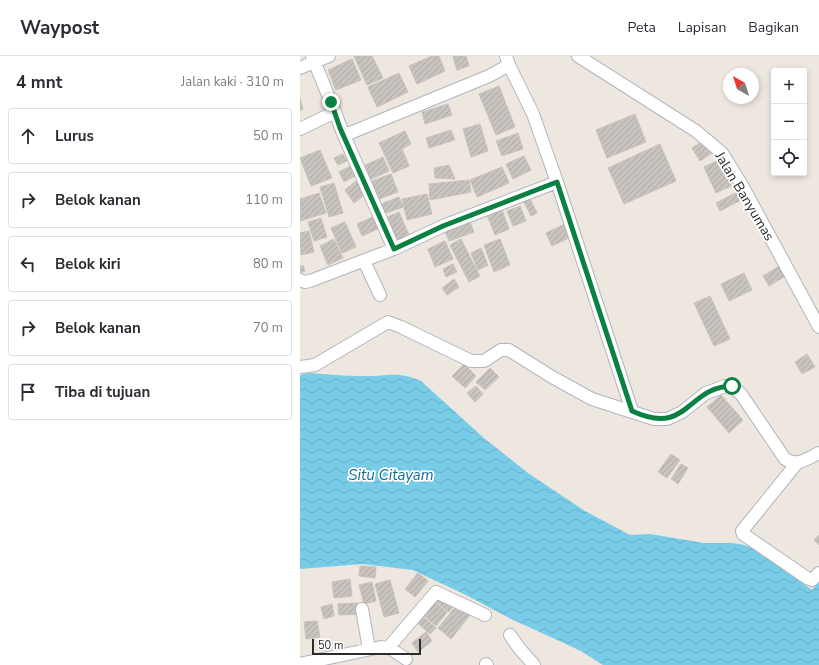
<!DOCTYPE html>
<html lang="id">
<head>
<meta charset="utf-8">
<style>
  body { margin:0; font-family:"Nunito Sans",sans-serif; background:#f7f7f7; color:#2b2b33 }
  .controls { position:absolute; right:12px; top:12px; display:grid; overflow:hidden; border-radius:4px; box-shadow:0 2px 6px #0003 }
  .controls button { width:36px; height:36px; display:grid; place-items:center; padding:0; border:0; border-bottom:1px solid #e1e1e2; background:#fff; color:#2b2b33; font:20px sans-serif }
  .compass { position:absolute; left:423px; top:12px; width:36px; height:36px; border-radius:50%; background:#fff; box-shadow:0 2px 6px #0003; rotate:321deg }
  .scale { position:absolute; left:12px; bottom:10px; width:109px; box-sizing:border-box; padding-left:4px; border:2px solid #2c2c2c; border-top:0; font-size:11px; line-height:14px; white-space:nowrap; color:#2c2c2c; -webkit-text-stroke:3px #fff; paint-order:stroke }
  .stop { position:absolute; width:12px; height:12px; margin:-9px; border:3px solid #0b8043; border-radius:50%; background:#fff }
  .stop.end { background:#0b8043; border-color:#fff; box-shadow:0 1px 4px #0008 }
  .list { margin:0; padding:0; list-style:none }
  h2 { display:flex; justify-content:space-between; align-items:center; height:52px; margin:0; padding:0 16px; font-size:17px }
  h2 small { font-size:13px; font-weight:400; color:#7c7c81 }
  .list li { display:grid; grid-template-columns:26px 1fr auto; gap:12px; align-items:center; box-sizing:border-box; height:56px; margin:0 8px 8px; padding:0 8px; border:1px solid #e1e1e2; border-radius:4px }
  .list b { display:block; font-size:15px; white-space:nowrap }
  .list em { font-size:13px; font-style:normal; color:#7c7c81 }
  .icon { flex:none; width:22px; height:22px; fill:none; stroke:currentColor; stroke-width:2; stroke-linecap:round; stroke-linejoin:round }
  .map { position:relative; flex:none; width:519px; height:609px; overflow:hidden }
  header { display:flex; align-items:center; gap:24px; box-sizing:border-box; height:56px; padding:0 20px; background:#fff; border-bottom:1px solid #e1e1e2 }
  header strong { font-size:19px }
  nav { display:flex; gap:22px; margin-inline-start:auto; font-size:14px }
  main { display:flex }
  aside { flex:1; background:#fff }
  .map>svg:first-child { display:block }
  .water { fill:url(#water-waves) }
  .building { fill:url(#building-hatch); stroke:#c8c2b9 }
  .lines { fill:none; stroke-linecap:round; stroke-linejoin:round }
  .street-casing { stroke:#b2b5be; stroke-width:14 }
  .street { stroke:#fff; stroke-width:12 }
  .route { stroke:#0b8043; stroke-width:5 }
  .labels { text-anchor:middle; stroke-width:3.5; stroke-linejoin:round; paint-order:stroke }
  .street-label { font-size:14px; fill:#2c2c2c; stroke:#fff }
  .water-label { font-size:15px; font-style:italic; fill:#156c97; stroke:#fff }
</style>
</head>
<body>
<header>
<strong>Waypost</strong>
<nav><a>Peta</a><a>Lapisan</a><a>Bagikan</a></nav>
</header>
<main>
<aside>
<h2>4 mnt<small>Jalan kaki · 310 m</small></h2>
<ul class="list">
<li><svg class="icon" aria-label="ahead" viewBox="0 0 24 24"><path d="M12 20V5M6 11l6-6 6 6"/></svg><div><b>Lurus</b></div><em>50 m</em></li>
<li><svg class="icon" aria-label="right" viewBox="0 0 24 24"><path d="M7 20v-9h11M14 6l5 5-5 5"/></svg><div><b>Belok kanan</b></div><em>110 m</em></li>
<li><svg class="icon" aria-label="left" viewBox="0 0 24 24"><path d="M17 20v-9H6M10 6l-5 5 5 5"/></svg><div><b>Belok kiri</b></div><em>80 m</em></li>
<li><svg class="icon" aria-label="right" viewBox="0 0 24 24"><path d="M7 20v-9h11M14 6l5 5-5 5"/></svg><div><b>Belok kanan</b></div><em>70 m</em></li>
<li><svg class="icon" aria-label="arrive" viewBox="0 0 24 24"><path d="M6 21V4h12l-3 4 3 4H6"/></svg><div><b>Tiba di tujuan</b></div></li>
</ul>
</aside>
<div class="map">
<svg width="519" height="609" viewBox="0 0 519 609">
  <defs>
    <pattern id="water-waves" width="16" height="10" patternUnits="userSpaceOnUse"><rect width="16" height="10" fill="#78cce8"/><path d="M0 5q4-4 8 0t8 0" fill="none" stroke="#68afc7"/></pattern>
    <pattern id="building-hatch" width="6" height="6" patternUnits="userSpaceOnUse"><rect width="6" height="6" fill="#c8c3be"/><path d="M-1 1l2-2M0 6l6-6M5 7l2-2" fill="none" stroke="#aca8a3"/></pattern>
  </defs>
  <rect width="100%" height="100%" fill="#ede7df"/>
  <!-- water -->
  <path class="water" d="M9,317C26,318 44,320 61,320C86,321 96,314 121,325L185,383L228,417L285,455L330,479L350,478L404,487H432L444,489L458,494L512,534L519,526V609H303L281,595L209,562L168,540L113,514L62,508L0,513V319Z"/>
  <!-- building -->
  <path class="building" d="M54,0H72L83,22L67,29Z
    M132,0H139L145,15L117,28L109,10Z
    M155,0H166L169,10L157,14L153,1Z
    M52,3L61,24L36,34L28,14Z
    M99,17L108,36L77,51L68,31Z
    M199,30L215,71L196,79L179,38Z
    M0,42L3,53L0,54Z
    M148,48L152,59L125,68L122,56Z
    M335,58L346,86L307,102L296,74Z
    M180,68L188,95L171,101L163,73Z
    M151,74L155,84L129,92L126,82Z
    M105,75L111,88L102,93L109,110L93,117L79,87Z
    M218,77L223,93L202,100L196,85Z
    M404,85L412,97L400,105L392,92Z
    M360,88L376,125L324,148L308,112Z
    M20,94L32,122L11,130L0,102Z
    M43,98L47,105L38,109L34,102Z
    M224,100L231,114L213,123L206,108Z
    M83,101L89,115L67,125L61,111Z
    M419,104L431,130L416,137L404,111Z
    M52,109L57,119L44,126L39,116Z
    M149,109L155,123L135,122L134,112Z
    M202,111L209,127L177,141L170,124Z
    M91,118L98,136L79,143L72,125Z
    M169,124L171,136L130,144L129,128Z
    M56,125L66,138L54,147L45,134Z
    M34,127L43,157L29,161L20,131Z
    M439,135L443,143L420,155L416,147Z
    M19,137L26,157L0,165V143Z
    M127,138L132,158L107,164L102,143Z
    M99,141L103,151L83,158L79,149Z
    M229,141L237,157L231,160L223,144Z
    M220,150L226,165L213,170L207,155Z
    M202,154L209,173L195,179L187,159Z
    M99,156L109,179L95,185L85,162Z
    M75,160L80,172L62,180L57,168Z
    M21,162L27,181L14,185L8,166Z
    M45,166L56,191L42,197L31,172Z
    M170,166L174,176L149,185L145,175Z
    M265,168L271,181L252,190L246,177Z
    M9,175L14,196L1,199L0,177Z
    M34,183L43,202L28,209L20,190Z
    M161,183L180,220L169,226L150,189Z
    M200,183L210,209L194,216L184,189Z
    M145,185L153,203L135,211L128,193Z
    M181,192L188,209L178,214L171,197Z
    M153,208L157,216L146,221L143,213Z
    M3,209L5,215L1,217L0,211Z
    M481,209L487,219L469,230L463,220Z
    M444,217L452,234L429,245L421,228Z
    M154,223L159,231L147,239L142,232Z
    M410,240L430,283L414,290L394,247Z
    M507,298L515,311L502,318L495,306Z
    M164,308L176,320L165,332L152,320Z
    M190,312L199,321L185,334L176,326Z
    M176,330L183,338L175,346L167,337Z
    M421,339L443,364L429,377L407,351Z
    M371,398L380,404L367,422L358,416Z
    M381,408L388,412L378,428L371,423Z
    M519,479V489L514,484Z
    M60,510L76,511L75,522L59,520Z
    M118,517L128,525L115,541L105,533Z
    M50,523L52,540L34,542L32,526Z
    M90,524L99,557L84,561L75,528Z
    M72,526L76,545L64,548L59,529Z
    M141,538L155,548L149,556L135,545Z
    M133,545L147,556L136,570L122,558Z
    M58,547L59,558L39,559L38,548Z
    M32,548L34,560L24,563L21,551Z
    M157,549L170,559L151,583L138,572Z
    M121,559L136,572L130,578L115,565Z
    M17,565L20,581L6,583L4,566Z
    M126,576L132,585L118,596L112,587Z"/>
  <g class="lines">
    <!-- street casing -->
    <g class="street-casing">
      <path id="street" d="M278,0L396,75L422,97L443,131L519,271
        M209,9L233,58L257,126L332,355
        M0,12L29,0
        M35,56L42,75L46,77H50L189,20L209,9L206,0
        M0,73L35,56L12,0
        M42,75L94,193
        M64,205L80,239
        M0,224L5,226L10,225L94,193L143,170L257,126
        M0,311L15,309L88,266L101,271L171,305H184L201,294H209L252,321L292,343L354,363H367L374,360L382,356L406,337L425,330H432L441,338L485,403C498,411 506,403 519,397
        M497,407L442,475L443,478L507,522L512,524L519,517
        M62,553L69,593
        M210,579L219,592L234,609
        M88,592L136,536L185,559
        M0,608L81,591L91,593L106,603
        M186,608L187,609"/>
    </g>
    <!-- street -->
    <use href="#street" class="street"/>
  </g>
  <g class="lines">
    <!-- route -->
    <path class="route" d="M31,46L40,72L94,193L143,170L257,126L332,355C389,381 386,331 432,330"/>
  </g>
  <g class="labels">
    <!-- street labels -->
    <g class="street-label">
      <text transform="translate(445 140) rotate(59)" y="5">Jalan Banyumas</text>
    </g>
    <!-- water labels -->
    <g class="water-label">
      <text x="91" y="424">Situ Citayam</text>
    </g>
  </g>
</svg>
<div class="controls">
<button>+</button>
<button>−</button>
<button><svg class="icon" aria-label="locate" viewBox="0 0 24 24"><circle cx="12" cy="12" r="6"/><path d="M12 2v4M12 18v4M2 12h4M18 12h4"/></svg></button>
</div>
<svg class="compass" viewBox="-18 -18 36 36"><path d="M0-13l5 13h-10z" fill="#e53935"/><path d="M0 13l5-13h-10z" fill="#7c7c81"/></svg>
<div class="scale">50 m</div>
<div class="stop" style="left:432px;top:330px"></div>
<div class="stop end" style="left:31px;top:46px"></div>
</div>
</main>
</body>
</html>
